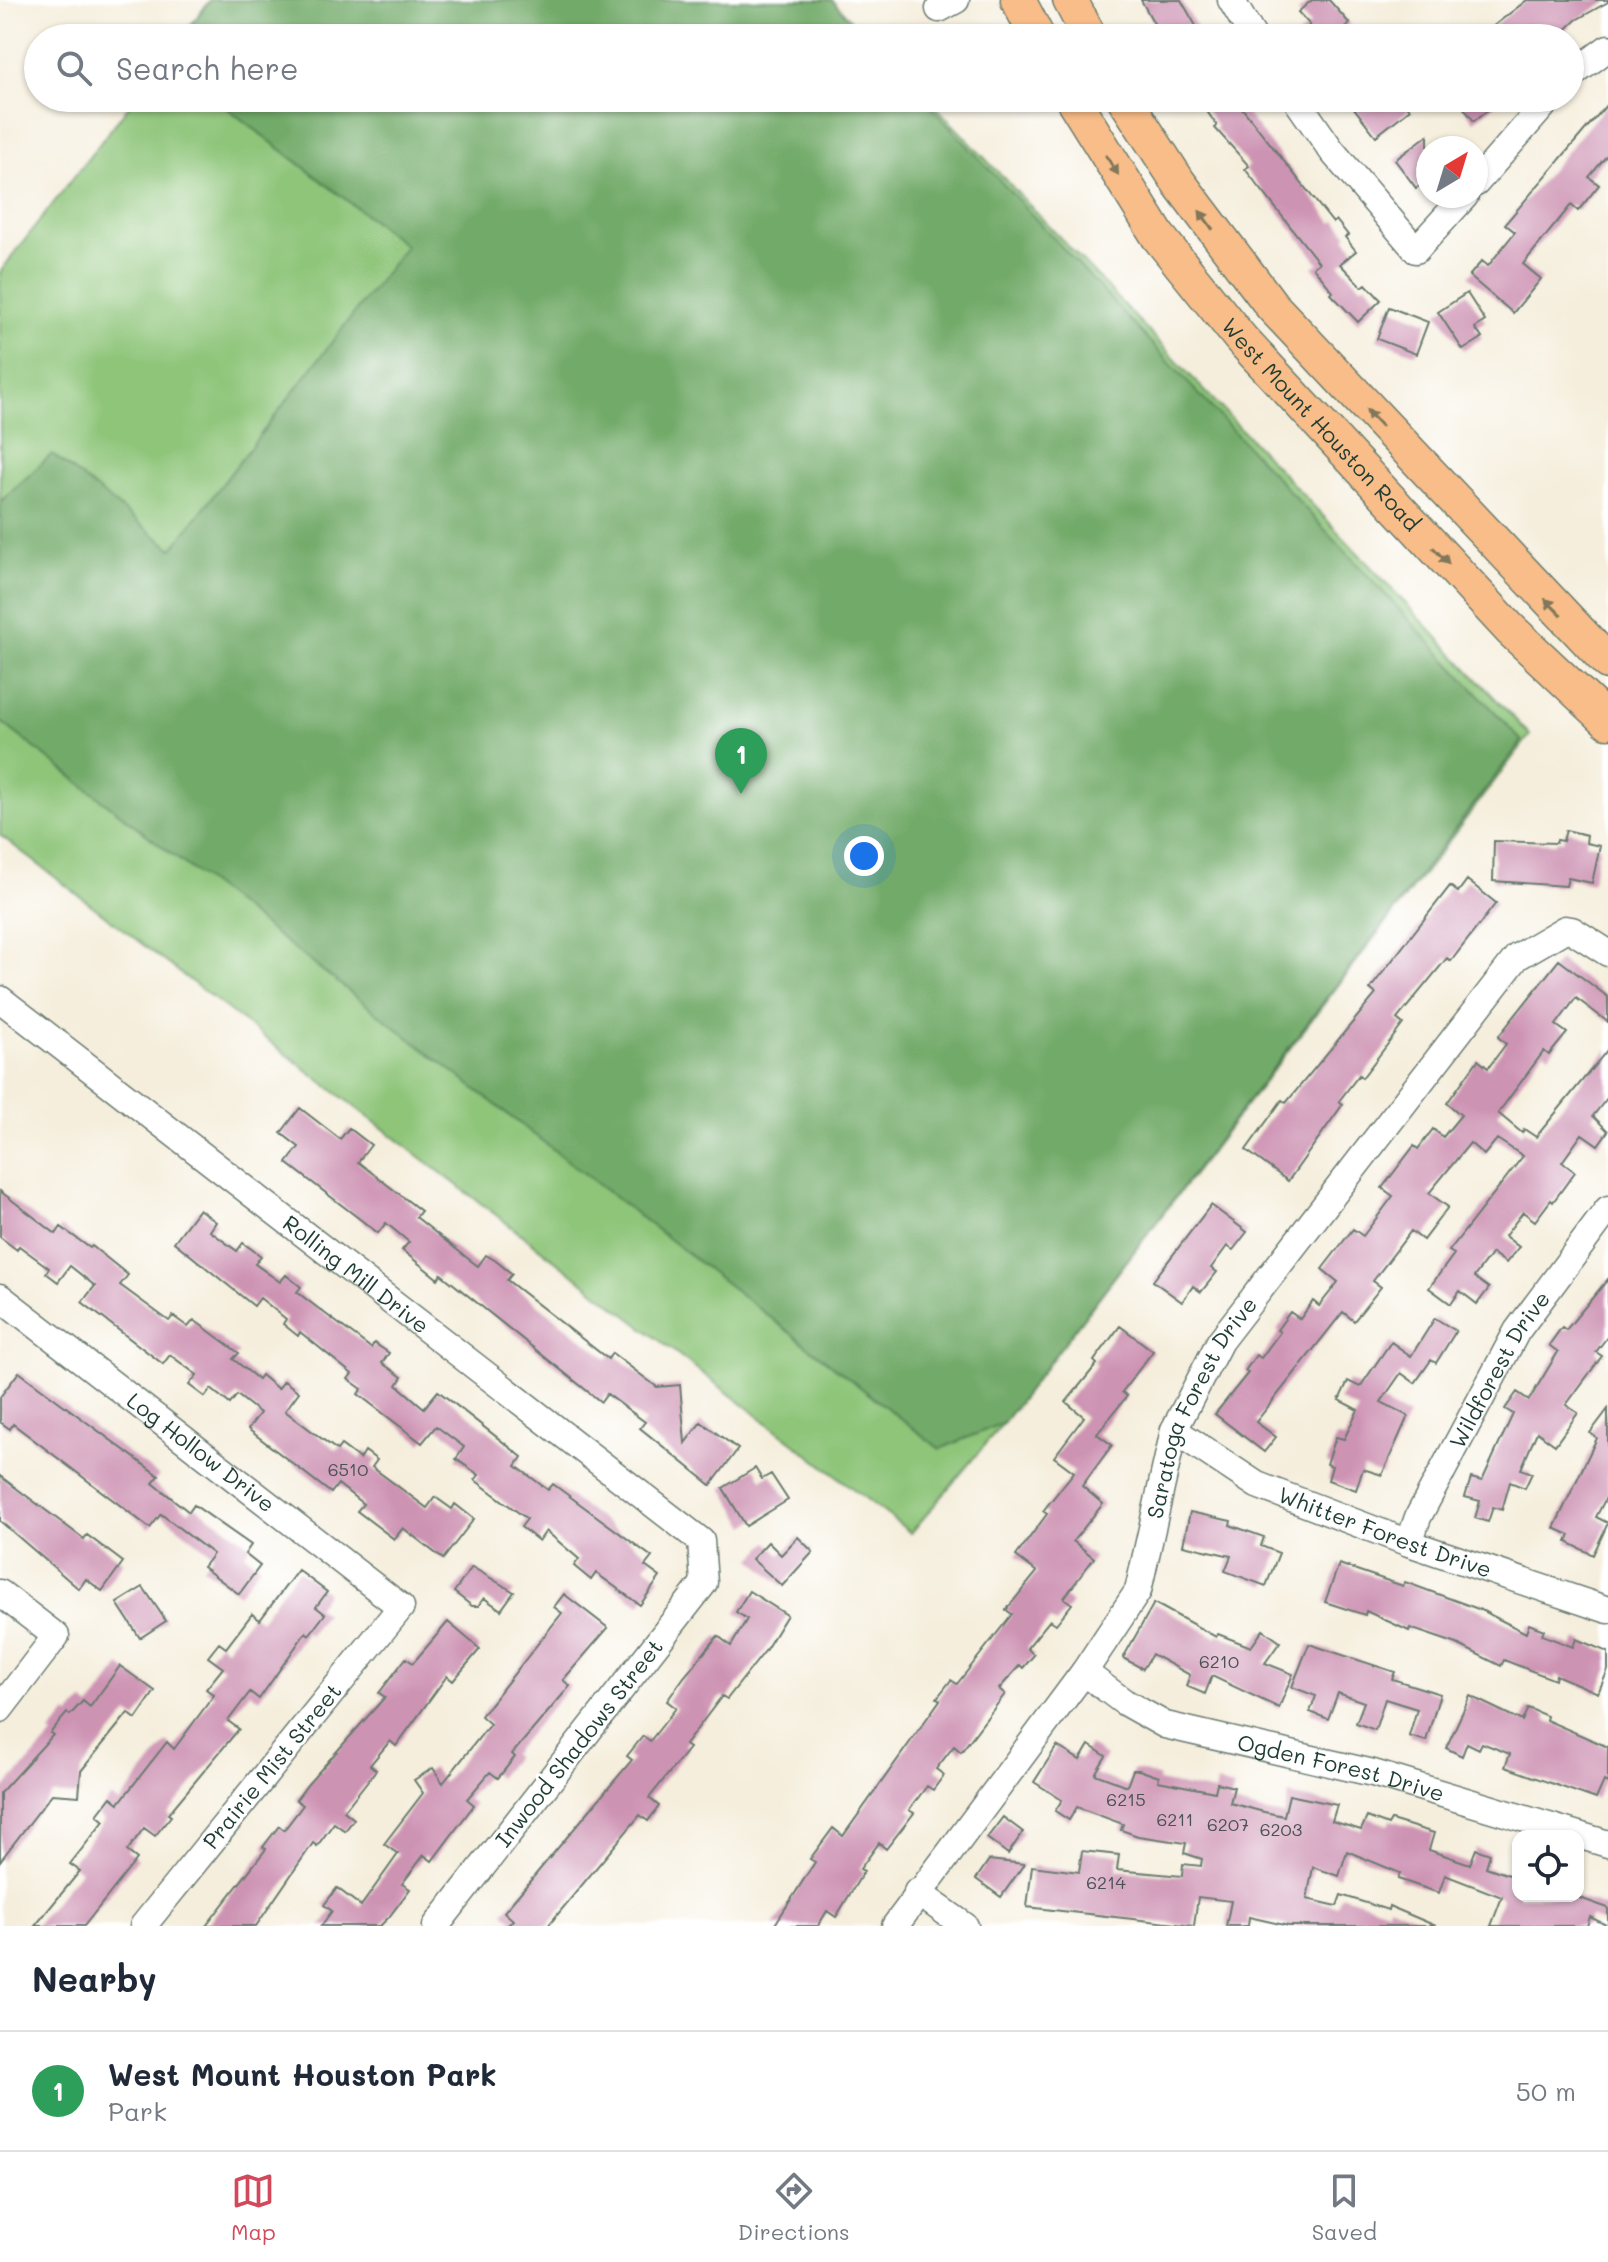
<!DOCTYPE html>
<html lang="en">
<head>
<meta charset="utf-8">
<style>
  body { margin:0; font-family:Mali,sans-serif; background:#f2f2f3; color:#1f2937 }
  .controls { position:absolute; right:24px; bottom:24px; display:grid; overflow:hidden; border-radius:16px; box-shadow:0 2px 6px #0004 }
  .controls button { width:72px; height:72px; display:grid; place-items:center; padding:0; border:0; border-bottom:2px solid #e0e1e3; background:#fff; color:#1f2937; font:40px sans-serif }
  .compass { position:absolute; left:1416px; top:136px; width:72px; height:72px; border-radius:50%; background:#fff; box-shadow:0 2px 6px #0004; rotate:38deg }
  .you { position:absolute; left:864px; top:856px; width:28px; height:28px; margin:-20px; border:6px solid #fff; border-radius:50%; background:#1a73e8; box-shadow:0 0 0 12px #1a73e833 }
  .badge { display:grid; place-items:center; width:52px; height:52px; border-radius:50%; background:#d1495b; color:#fff; font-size:26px; font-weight:700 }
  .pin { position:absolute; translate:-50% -66px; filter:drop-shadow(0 2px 4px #0008) }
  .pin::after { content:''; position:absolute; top:42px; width:28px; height:24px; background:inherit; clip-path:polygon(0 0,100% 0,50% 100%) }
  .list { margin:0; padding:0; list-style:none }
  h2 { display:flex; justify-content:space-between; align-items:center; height:104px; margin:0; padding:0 32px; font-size:34px }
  h2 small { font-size:26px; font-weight:400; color:#747a83 }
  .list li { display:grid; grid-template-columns:52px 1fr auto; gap:24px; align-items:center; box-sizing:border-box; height:120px; padding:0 32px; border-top:2px solid #e0e1e3 }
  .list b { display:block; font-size:30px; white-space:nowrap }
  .list p { margin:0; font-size:26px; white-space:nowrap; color:#747a83 }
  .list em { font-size:26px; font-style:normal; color:#747a83 }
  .icon { flex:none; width:44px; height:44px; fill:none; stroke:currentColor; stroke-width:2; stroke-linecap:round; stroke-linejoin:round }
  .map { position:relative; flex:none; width:1608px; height:1926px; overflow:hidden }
  .search { position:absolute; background:#fff; box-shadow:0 2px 6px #0004; left:24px; right:24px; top:24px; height:88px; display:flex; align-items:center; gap:20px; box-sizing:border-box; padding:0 28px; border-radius:44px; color:#747a83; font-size:30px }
  .sheet { height:224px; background:#fff }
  nav { display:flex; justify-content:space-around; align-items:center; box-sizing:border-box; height:112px; border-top:2px solid #e0e1e3; background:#fff; font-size:22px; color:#747a83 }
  nav a { display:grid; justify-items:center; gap:4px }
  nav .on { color:#d1495b }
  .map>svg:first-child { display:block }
  .green { fill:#8ec579; stroke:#568156; stroke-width:2 }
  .forest { fill:#72aa69; stroke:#48744e; stroke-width:2 }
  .building { fill:#cd93b3 }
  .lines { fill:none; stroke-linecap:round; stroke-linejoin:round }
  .minor-casing { stroke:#6a7b6f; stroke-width:29 }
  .major-casing { stroke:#6a7b6f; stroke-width:37 }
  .minor { stroke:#fff; stroke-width:26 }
  .major { stroke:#f8bd88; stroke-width:34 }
  .oneway { fill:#81775a }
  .labels { text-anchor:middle; stroke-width:6; stroke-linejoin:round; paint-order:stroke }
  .number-label { font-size:18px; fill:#4a5254 }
  .street-label { font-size:22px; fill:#1f3d34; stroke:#fff }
</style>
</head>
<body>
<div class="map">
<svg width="1608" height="1926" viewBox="0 0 1608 1926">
  <rect width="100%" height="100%" fill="#fff"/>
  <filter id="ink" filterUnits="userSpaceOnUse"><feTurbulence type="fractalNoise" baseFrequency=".0125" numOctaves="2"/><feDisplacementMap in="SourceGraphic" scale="16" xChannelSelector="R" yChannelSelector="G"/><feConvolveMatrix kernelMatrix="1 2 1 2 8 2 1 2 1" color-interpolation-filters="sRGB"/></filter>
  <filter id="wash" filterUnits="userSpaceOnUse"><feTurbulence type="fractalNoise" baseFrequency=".006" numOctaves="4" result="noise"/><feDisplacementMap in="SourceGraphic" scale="32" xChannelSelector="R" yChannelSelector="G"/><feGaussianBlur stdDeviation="1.8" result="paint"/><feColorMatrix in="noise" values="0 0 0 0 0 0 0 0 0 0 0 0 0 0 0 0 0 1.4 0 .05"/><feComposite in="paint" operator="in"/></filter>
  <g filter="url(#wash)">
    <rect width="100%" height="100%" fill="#f5eedc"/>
    <!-- green -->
    <path class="green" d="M135,98H928L1530,735L1003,1423L911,1533L0,835V272Z"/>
    <!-- forest -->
    <path class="forest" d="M210,0H832L867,38H181Z
      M214,98H923L1522,741L1003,1423L940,1449L0,721V502L52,454L172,549L406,246Z"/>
    <g id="blocks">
      <!-- building -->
      <path class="building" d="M1141,0H1181L1203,38H1162Z
        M1312,0H1329L1350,24L1344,29L1351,38H1295L1310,25L1298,12Z
        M1527,0H1608V2L1576,20L1557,38H1478Z
        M1198,98H1234L1333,223L1336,220L1348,235L1345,237L1356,251L1340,264L1362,287L1366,284L1381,300L1358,322L1331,294L1333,292L1313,267L1319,263L1245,169L1249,166L1215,128L1217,126Z
        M1346,98H1401L1410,109L1376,136Z
        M1456,98H1503L1474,121Z
        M1608,103V154L1589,177L1599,185L1578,211L1571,205L1523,264L1541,279L1513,313L1469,276L1482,261L1488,266L1515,232L1505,224Z
        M1428,135V179L1416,188L1395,160Z
        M1467,293L1485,321L1475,328L1482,338L1463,350L1438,312Z
        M1389,307L1428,322L1416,354L1377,339Z
        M1566,830L1587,835L1586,843L1600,846L1592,883L1568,878L1566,886L1493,881L1494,841L1556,843L1557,840L1563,841Z
        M1467,880L1496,903L1451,961L1447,958L1397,1019L1403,1024L1362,1078L1359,1075L1339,1101L1343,1104L1288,1181L1246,1150L1282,1100L1286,1103L1376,994L1370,989L1450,886L1458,892Z
        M1559,960L1608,997V1022L1576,998L1556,1025L1567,1033L1549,1055L1544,1051L1498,1113L1522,1133L1524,1129L1536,1137L1608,1049V1097L1593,1116L1608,1131L1598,1145L1582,1134L1562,1162L1575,1172L1553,1202L1551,1200L1535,1221L1523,1212L1505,1236L1519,1247L1506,1263L1492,1253L1474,1277L1489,1288L1477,1304L1460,1291L1451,1304L1429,1288L1454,1254L1449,1251L1523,1156L1497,1139L1484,1155L1470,1143L1429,1193L1448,1207L1423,1240L1411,1231L1373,1281L1381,1287L1354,1321L1343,1312L1256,1422L1276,1437L1264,1452L1215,1414L1248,1373L1245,1371L1256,1355L1261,1358L1280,1332L1277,1330L1290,1312L1300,1319L1313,1301L1319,1306L1338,1282L1322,1269L1353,1229L1363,1236L1393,1196L1382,1188L1414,1146L1418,1149L1433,1129L1443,1137L1461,1115L1447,1103L1478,1060L1488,1068L1506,1044L1498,1037Z
        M300,1108L340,1139L349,1128L371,1145L358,1162L421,1211L416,1217L466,1257L478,1266L486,1255L496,1261L512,1274L507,1280L608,1359L612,1353L657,1387L680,1385L685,1443L701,1422L738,1449L711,1485L640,1428L645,1422L607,1394L601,1402L441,1274L438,1279L402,1250L409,1242L386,1223L378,1233L287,1163L299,1147L281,1133Z
        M0,1191L56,1234L61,1227L90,1248L92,1246L128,1275L120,1285L169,1321L173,1316L188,1327L194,1320L239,1353L233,1359L258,1379L261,1375L278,1389L284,1381L299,1392L285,1411L337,1450L341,1445L360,1459L365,1451L377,1460L372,1467L427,1508L435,1497L452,1509L455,1504L474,1519L443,1559L403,1528L394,1539L357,1511L363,1504L338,1484L331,1493L248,1429L260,1413L237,1395L230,1404L211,1389L205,1397L189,1385L197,1375L170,1355L163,1364L82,1302L95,1286L70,1266L58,1282L46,1273L49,1268L19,1246L17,1250L0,1237Z
        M1211,1205L1247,1232L1233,1250L1227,1246L1211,1268L1217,1272L1201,1292L1193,1286L1182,1302L1153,1281Z
        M199,1209L216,1222L210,1231L237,1251L243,1243L261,1256L255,1264L280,1282L286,1275L301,1287L297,1292L327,1315L371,1348L374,1343L389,1353L382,1363L402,1377L397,1385L424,1408L438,1391L522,1457L516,1466L548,1490L553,1484L652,1557L645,1566L660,1577L640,1605L596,1573L591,1580L574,1566L579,1559L546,1531L539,1541L521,1527L527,1519L475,1480L479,1475L456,1459L464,1447L436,1426L422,1443L358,1394L362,1389L348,1379L352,1374L300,1332L298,1336L283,1324L286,1319L260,1298L254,1306L174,1242Z
        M1608,1279V1336L1596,1352L1602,1356L1566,1405L1578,1413L1555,1445L1537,1432L1521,1469L1532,1473L1525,1488L1510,1482L1502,1510L1493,1507L1488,1522L1475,1518L1480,1501L1465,1497L1471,1478L1482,1481L1513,1414L1505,1409L1517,1392L1529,1400L1558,1352L1549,1345L1562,1327L1566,1330Z
        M1435,1318L1456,1331L1436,1363L1431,1360L1415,1383L1401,1373L1381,1402L1408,1416L1382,1475L1363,1469L1356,1490L1328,1480L1332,1466L1327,1464L1336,1437L1344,1439L1358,1410L1339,1400L1348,1381L1360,1387L1391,1342L1411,1356Z
        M1120,1326L1153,1351L1122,1392L1127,1396L1097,1434L1112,1445L1082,1486L1103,1504L1073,1541L1094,1558L1064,1598L1072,1604L1056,1624L1050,1620L1027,1648L1034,1655L1023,1668L1020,1665L999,1689L1005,1694L961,1752L954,1746L936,1769L944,1775L933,1790L927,1786L909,1810L914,1813L886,1849L879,1843L860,1869L864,1871L836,1917L827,1911L818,1926H774L815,1862L810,1859L833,1828L843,1836L940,1700L937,1698L951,1680L957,1684L1012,1614L1006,1610L1037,1572L1016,1556L1047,1514L1043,1511L1074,1472L1054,1457L1084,1417L1066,1402L1097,1364L1094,1361Z
        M19,1372L159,1476L153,1483L189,1512L194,1505L251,1545L245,1554L260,1566L239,1594L203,1567L213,1554L161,1514L150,1528L13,1424L10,1429L0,1422V1397Z
        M1608,1409V1494L1596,1517L1608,1523L1593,1555L1567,1542L1570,1535L1554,1528L1597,1438L1590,1433Z
        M755,1468L762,1479L771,1474L788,1500L746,1526L723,1488Z
        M0,1476L84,1539L87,1535L123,1562L102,1591L86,1579L79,1589L0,1521Z
        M1190,1512L1231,1521L1230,1525L1264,1537L1261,1546L1279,1553L1266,1586L1225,1571L1231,1556L1183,1545Z
        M798,1537L813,1552L782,1586L752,1559L768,1542L781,1555Z
        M1339,1564L1403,1586L1405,1582L1481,1610L1526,1633L1529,1624L1544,1630L1542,1635L1573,1647L1576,1639L1608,1652V1670L1598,1693L1556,1675L1555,1680L1504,1660L1501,1666L1457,1644L1410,1628L1409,1631L1366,1611L1365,1615L1325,1602Z
        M472,1567L514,1592L501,1610L484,1598L478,1606H472L454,1592Z
        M298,1570L327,1592L316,1607L325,1614L309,1635L306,1632L259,1699L250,1692L228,1721L239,1729L168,1814L171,1816L155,1836L144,1828L127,1851L137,1859L84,1926H35L80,1871L70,1864L104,1821L97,1815L111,1797L119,1803L167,1742L174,1749L214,1695L206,1689L223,1668L208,1657L219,1643L226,1648L252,1614L260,1620Z
        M143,1587L166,1621L140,1638L117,1603Z
        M749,1591L787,1615L765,1651L727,1699L722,1696L685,1745L689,1748L649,1798L659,1806L648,1821L640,1815L548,1926H507L513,1920L504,1912L632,1760L627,1756L643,1736L650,1741L676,1708L667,1701L684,1677L718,1636L731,1646L747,1619L736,1612Z
        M564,1594L608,1628L563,1680L570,1686L512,1754L515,1757L498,1778L490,1772L467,1799L474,1805L432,1861L424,1855L402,1884L410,1889L389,1917L380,1926H321L332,1911L324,1905L337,1888L361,1906L398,1854L384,1844L423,1793L414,1780L433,1768L443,1783L490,1724L481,1716L562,1613L554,1607Z
        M1154,1603L1216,1637L1218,1634L1251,1647L1263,1630L1280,1642L1265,1663L1293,1674L1279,1708L1212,1676L1205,1694L1186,1686L1190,1675L1152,1654L1143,1669L1123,1658Z
        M448,1622L480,1649L453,1681L447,1676L396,1746L390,1741L370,1765L376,1770L344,1811L354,1819L345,1831L334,1823L317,1846L313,1843L256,1926H206L266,1849L263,1847L279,1826L284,1830L303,1805L296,1800L308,1784L385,1697L379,1693L406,1658L413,1663Z
        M1309,1644L1395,1672L1392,1679L1440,1694L1426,1741L1409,1736L1417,1709L1385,1699L1375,1730L1356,1723L1364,1702L1338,1693L1328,1719L1310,1712L1316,1696L1292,1687Z
        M120,1666L155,1691L136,1719L128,1713L81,1771L79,1796L52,1794L0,1861V1793L53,1735L50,1733L67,1713L70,1715L83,1701L90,1707Z
        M1470,1696L1522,1721L1528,1708L1547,1716L1546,1720L1608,1747V1783L1604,1781L1596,1799L1505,1767L1510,1754L1482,1743L1479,1749L1467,1743L1462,1756L1446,1748Z
        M1089,1745L1106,1756L1095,1774L1127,1786L1133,1770H1139L1159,1777L1158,1781L1215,1792L1217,1783L1234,1787L1230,1803L1264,1812L1284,1816L1289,1795L1337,1805L1332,1821L1361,1830L1367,1817L1388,1825L1391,1820L1434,1833L1429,1850L1470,1864L1476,1849L1490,1854L1486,1867L1518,1878V1896H1574L1608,1908V1926L1590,1917L1587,1926H1491L1502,1897L1445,1875L1439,1893L1398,1879L1400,1873L1347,1851L1339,1876L1313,1867L1307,1899L1337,1906L1341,1895L1388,1910L1389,1906L1436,1926H1289L1249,1917L1248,1926H1226L1231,1901L1198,1897L1194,1926L1027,1907L1032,1866L1079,1872L1082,1851L1119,1855L1117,1870L1182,1876L1183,1864L1201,1866L1202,1859L1184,1853L1186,1843L1138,1836L1121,1830L1123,1824L1077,1807L1069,1820L1055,1811L1062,1800L1034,1782L1057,1746L1080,1760Z
        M1003,1817L1023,1832L1008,1854L987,1838Z
        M989,1860L1024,1864L1001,1897L976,1879Z"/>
    </g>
  </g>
  <g filter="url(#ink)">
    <use href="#blocks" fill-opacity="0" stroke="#6a7b6f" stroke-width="2"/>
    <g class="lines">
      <!-- minor casing -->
      <g class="minor-casing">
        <g id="minor">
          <path d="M1231,0L1254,38"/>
          <path d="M939,9L956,0"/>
          <path d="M1570,76L1608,48"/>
          <path d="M1295,98L1332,151L1416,250L1465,196"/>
          <path d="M1476,183L1550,98"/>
          <path id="s1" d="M0,999L701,1541L704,1583L436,1926"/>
          <path id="s2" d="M0,1297L401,1607L143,1926"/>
          <path id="s3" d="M1174,1430L1257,1485L1409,1543L1608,1610"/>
          <path id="s4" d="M1409,1543L1418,1517L1517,1331L1608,1209"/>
          <path d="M0,1593L56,1636L0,1709"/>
          <path id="s5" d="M1084,1672L1124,1702L1165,1725L1373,1773L1608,1844"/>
          <path d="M917,1892L965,1926"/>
          <path id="s6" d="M895,1926L1084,1672L1138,1591L1174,1430L1220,1341L1517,957L1565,929L1572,930L1608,953"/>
        </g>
      </g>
      <!-- major casing -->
      <g class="major-casing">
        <g id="major">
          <path d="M1018,0L1038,38"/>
          <path d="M1070,0L1090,38"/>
          <path id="s7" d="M1072,98L1158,236L1241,339L1510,629L1608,721"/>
          <path d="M1124,98L1179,183L1272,306L1608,662"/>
        </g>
      </g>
      <!-- minor -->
      <use href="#minor" class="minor"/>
      <!-- major -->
      <use href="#major" class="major"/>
    </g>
    <!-- one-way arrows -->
    <defs><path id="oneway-solid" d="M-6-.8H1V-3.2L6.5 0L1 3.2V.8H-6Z" transform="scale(2)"/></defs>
    <g class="oneway">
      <use href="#oneway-solid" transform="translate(1112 165) rotate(57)"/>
      <use href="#oneway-solid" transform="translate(1206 220) rotate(-126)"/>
      <use href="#oneway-solid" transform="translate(1374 418) rotate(-133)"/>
      <use href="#oneway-solid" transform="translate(1441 556) rotate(47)"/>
      <use href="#oneway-solid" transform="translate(1553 607) rotate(-135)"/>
    </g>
  </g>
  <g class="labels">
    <!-- number labels -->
    <g class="number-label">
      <text x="348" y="1476">6510</text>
      <text x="1219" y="1668">6210</text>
      <text x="1126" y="1806">6215</text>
      <text x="1175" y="1826">6211</text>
      <text x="1228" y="1831">6207</text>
      <text x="1281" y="1836">6203</text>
      <text x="1106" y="1889">6214</text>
    </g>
    <!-- street labels -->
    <g class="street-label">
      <text dy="8" stroke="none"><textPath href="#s7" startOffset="412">West Mount Houston Road</textPath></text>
      <text dy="8" stroke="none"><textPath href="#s1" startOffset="450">Rolling Mill Drive</textPath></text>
      <text dy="8" stroke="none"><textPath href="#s4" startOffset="196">Wildforest Drive</textPath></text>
      <text dy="8" stroke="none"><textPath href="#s6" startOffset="610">Saratoga Forest Drive</textPath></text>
      <text dy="8" stroke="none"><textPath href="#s2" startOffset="254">Log Hollow Drive</textPath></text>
      <text dy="8" stroke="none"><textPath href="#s3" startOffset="236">Whitter Forest Drive</textPath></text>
      <text transform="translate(579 1743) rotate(-52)" y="8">Inwood Shadows Street</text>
      <text transform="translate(272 1766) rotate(-51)" y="8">Prairie Mist Street</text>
      <text dy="8" stroke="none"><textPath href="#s5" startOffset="278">Ogden Forest Drive</textPath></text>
    </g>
  </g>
</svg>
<div class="controls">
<button><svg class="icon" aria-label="locate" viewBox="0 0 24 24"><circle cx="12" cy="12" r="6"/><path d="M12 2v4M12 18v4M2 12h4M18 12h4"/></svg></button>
</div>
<svg class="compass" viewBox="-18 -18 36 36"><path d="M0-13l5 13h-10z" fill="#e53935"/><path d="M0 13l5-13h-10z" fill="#747a83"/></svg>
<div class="you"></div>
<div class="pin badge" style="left:741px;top:794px;background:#2e9e5b">1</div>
<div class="search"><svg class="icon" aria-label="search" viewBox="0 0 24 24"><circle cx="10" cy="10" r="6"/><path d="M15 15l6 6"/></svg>Search here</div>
</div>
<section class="sheet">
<h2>Nearby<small></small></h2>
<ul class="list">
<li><span class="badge" style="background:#2e9e5b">1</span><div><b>West Mount Houston Park</b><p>Park</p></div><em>50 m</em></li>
</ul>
</section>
<nav>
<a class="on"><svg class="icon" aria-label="map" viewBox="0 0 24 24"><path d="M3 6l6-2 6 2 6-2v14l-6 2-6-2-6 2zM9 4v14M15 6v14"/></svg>Map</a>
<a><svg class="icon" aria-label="directions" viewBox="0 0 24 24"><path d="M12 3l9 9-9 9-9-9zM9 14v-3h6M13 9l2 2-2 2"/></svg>Directions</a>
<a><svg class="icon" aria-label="saved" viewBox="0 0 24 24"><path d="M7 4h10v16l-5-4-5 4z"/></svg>Saved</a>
</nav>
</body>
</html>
